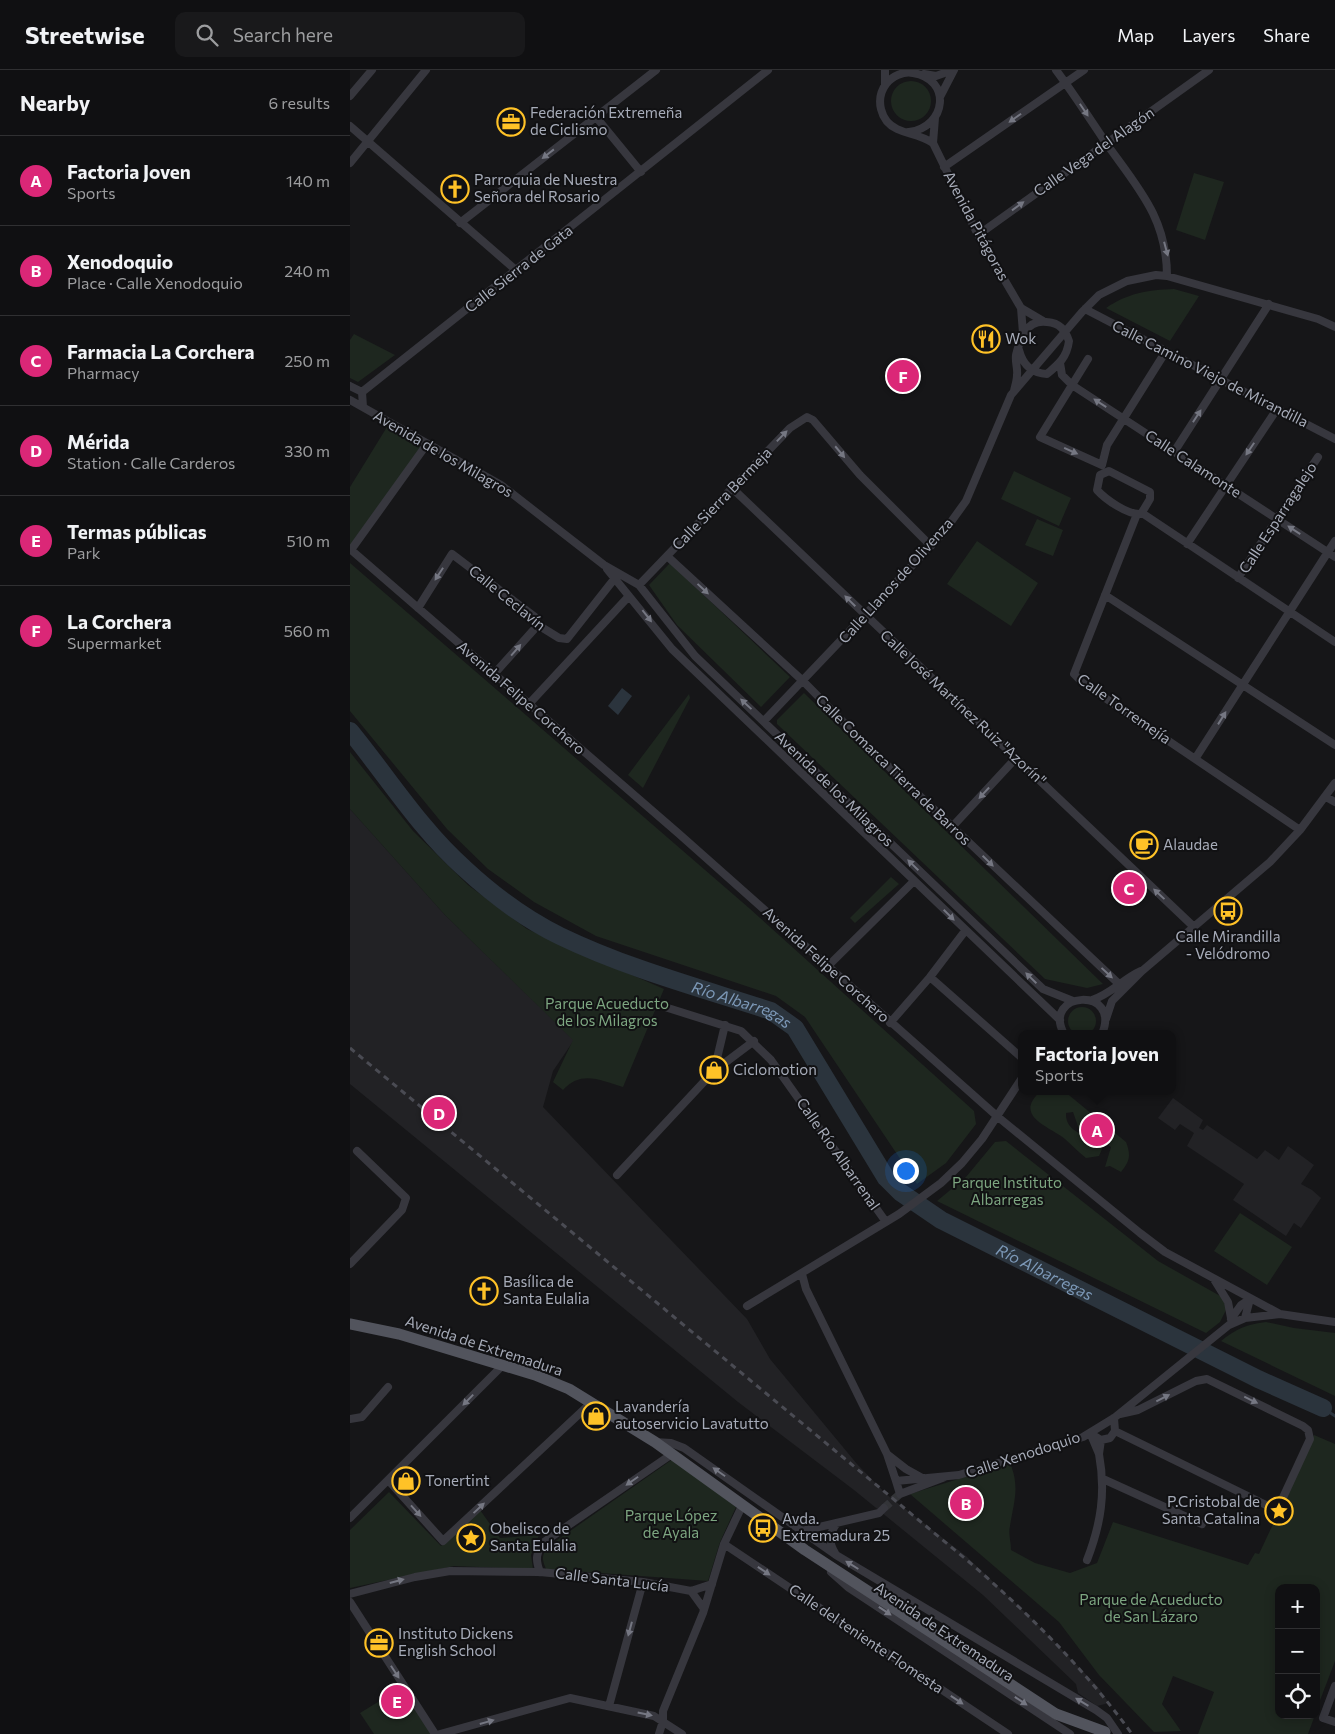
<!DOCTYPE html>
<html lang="en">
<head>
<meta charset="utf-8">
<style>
  body { margin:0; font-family:Commissioner,sans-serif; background:#19191b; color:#f1f3f6 }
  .controls { position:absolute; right:15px; bottom:15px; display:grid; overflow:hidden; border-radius:10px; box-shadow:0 2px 12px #0003 }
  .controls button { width:45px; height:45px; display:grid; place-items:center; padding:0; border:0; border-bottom:1px solid #303032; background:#101012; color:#f1f3f6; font:25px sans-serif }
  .you { position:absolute; left:555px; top:1100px; width:18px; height:18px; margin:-12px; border:4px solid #fff; border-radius:50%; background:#1a73e8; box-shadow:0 0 0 8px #1a73e833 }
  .badge { display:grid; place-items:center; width:32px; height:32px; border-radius:50%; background:#db2777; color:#fff; font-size:16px; font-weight:700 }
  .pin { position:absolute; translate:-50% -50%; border:2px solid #fff; box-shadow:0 1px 5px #0006 }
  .popup { position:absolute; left:668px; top:960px; width:158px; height:65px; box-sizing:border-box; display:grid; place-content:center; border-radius:10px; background:#101012; filter:drop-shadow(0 1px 4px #0005); font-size:16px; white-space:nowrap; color:#9c9d9f }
  .popup b { font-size:19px; color:#f1f3f6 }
  .popup::after { content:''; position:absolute; left:50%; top:100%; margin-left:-10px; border:10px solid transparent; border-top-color:#101012 }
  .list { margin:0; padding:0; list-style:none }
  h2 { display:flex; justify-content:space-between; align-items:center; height:65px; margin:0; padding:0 20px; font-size:21px }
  h2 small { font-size:16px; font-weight:400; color:#9c9d9f }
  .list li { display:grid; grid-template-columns:32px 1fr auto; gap:15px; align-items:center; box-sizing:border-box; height:90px; padding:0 20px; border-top:1px solid #303032 }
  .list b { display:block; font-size:19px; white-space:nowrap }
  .list p { margin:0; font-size:16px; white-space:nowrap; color:#9c9d9f }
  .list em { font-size:16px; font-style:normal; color:#9c9d9f }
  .icon { flex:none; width:28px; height:28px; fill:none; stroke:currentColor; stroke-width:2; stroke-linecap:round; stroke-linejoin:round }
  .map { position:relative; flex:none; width:985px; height:1664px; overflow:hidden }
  header { display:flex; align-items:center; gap:30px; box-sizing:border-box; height:70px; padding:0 25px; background:#101012; border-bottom:1px solid #303032 }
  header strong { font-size:24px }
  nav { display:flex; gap:28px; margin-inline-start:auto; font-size:18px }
  .search { width:350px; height:45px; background:#19191b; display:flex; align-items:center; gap:12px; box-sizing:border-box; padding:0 18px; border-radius:10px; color:#9c9d9f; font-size:19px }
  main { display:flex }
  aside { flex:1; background:#101012 }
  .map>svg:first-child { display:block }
  .built { fill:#222225 }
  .green { fill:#1e271f }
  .water { fill:#2b343d }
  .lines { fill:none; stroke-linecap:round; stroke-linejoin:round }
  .stream { stroke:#2b343d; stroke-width:3 }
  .river { stroke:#2b343d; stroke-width:18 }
  .minor-tunnel { stroke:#333438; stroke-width:8; stroke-dasharray:8 4; stroke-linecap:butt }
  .minor { stroke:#37373e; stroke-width:8 }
  .primary { stroke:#52545d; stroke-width:11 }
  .rail { stroke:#4a4b53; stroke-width:3; stroke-dasharray:6 5; stroke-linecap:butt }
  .oneway { fill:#757782 }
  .labels { text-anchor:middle; stroke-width:4; stroke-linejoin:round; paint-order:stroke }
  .poi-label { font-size:15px; fill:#a7acb9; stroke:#111113; text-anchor:start }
  .street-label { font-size:15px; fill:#a7acb9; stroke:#111113 }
  .park-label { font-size:15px; fill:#7da681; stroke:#111113 }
  .water-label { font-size:16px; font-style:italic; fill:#7c98b7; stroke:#111113 }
</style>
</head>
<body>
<header>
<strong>Streetwise</strong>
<div class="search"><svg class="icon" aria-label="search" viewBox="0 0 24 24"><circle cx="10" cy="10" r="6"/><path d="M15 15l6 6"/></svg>Search here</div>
<nav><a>Map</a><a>Layers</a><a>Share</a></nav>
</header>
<main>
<aside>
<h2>Nearby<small>6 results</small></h2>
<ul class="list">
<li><span class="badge">A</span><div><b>Factoria Joven</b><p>Sports</p></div><em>140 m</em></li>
<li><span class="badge">B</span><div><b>Xenodoquio</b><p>Place · Calle Xenodoquio</p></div><em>240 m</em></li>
<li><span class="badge">C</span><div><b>Farmacia La Corchera</b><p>Pharmacy</p></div><em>250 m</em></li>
<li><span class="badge">D</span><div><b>Mérida</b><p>Station · Calle Carderos</p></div><em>330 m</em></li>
<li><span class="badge">E</span><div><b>Termas públicas</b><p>Park</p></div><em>510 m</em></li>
<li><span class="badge">F</span><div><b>La Corchera</b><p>Supermarket</p></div><em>560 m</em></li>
</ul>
</aside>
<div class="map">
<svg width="985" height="1664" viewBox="0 0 985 1664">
  <rect width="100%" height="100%" fill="#161618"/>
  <!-- built -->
  <path class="built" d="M0,739L95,845L224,970L203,1001L193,1037L397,1249L420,1289L507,1394L536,1424L616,1486L685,1552L748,1617L759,1633L747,1636L728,1623L726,1614L633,1525L504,1420L388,1332L0,1014Z
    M823,1028L853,1050L849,1058L853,1060L857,1055L907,1089L915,1080L929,1090L938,1076L964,1095L951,1114L962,1120L971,1128L951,1158L944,1153L936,1166L883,1130L894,1114L837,1076L844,1063L830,1054L825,1060L808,1048Z"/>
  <!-- green -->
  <path class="green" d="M541 31a20 20 0 1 1 40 0a20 20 0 1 1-40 0Z
    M844,103L874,112L855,170L826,160Z
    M824,219L849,226L820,271L756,238C778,223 798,220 824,219Z
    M4,264L45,285L8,312L0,308V270Z
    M37,357L76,380L0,479V417Z
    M664,401L721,428L709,456L651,429Z
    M687,449L713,460L703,486L675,475Z
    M627,471L688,513L661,556L597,514Z
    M0,493L399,838L624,1041L626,1054L596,1093L567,1114L455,947L426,926L246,866L184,832L138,799L97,759L0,641Z
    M320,493L440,607L411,637L327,555L299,515Z
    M454,623L753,914L737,918L695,909L427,654V650Z
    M339,624L340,628L293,718L278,705Z
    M0,682L63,761L118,815L177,859L314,919L273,1017C250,1010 231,1000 213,1020L203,1012L223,970L95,845L0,739Z
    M541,807L549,814L505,853L500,848Z
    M718 951a14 14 0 1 1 28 0a14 14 0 1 1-28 0Z
    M691,1021H714L776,1072C781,1085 780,1091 771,1102L760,1096L755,1097L761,1077L747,1067L729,1059L723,1042L716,1043C715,1063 736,1064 749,1072L752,1079L749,1086L736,1088C728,1082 722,1075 715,1069C700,1057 662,1046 691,1021Z
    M656,1071L808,1191L872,1227L877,1238L870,1252L856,1263L587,1131L616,1107L645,1072Z
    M890,1143L942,1177L917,1215L864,1181Z
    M916,1252L944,1258L985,1263V1326L871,1271C886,1259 897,1254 916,1252Z
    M964,1365L985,1374V1591L966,1641V1518H929V1645H965L958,1664H848L864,1622L823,1606L812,1634L831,1661L804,1662L749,1605L709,1552L560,1424L660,1393C670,1417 664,1431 660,1456C658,1463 661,1472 661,1480L685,1493L720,1503L747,1493L763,1452L898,1495L905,1483L909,1484L925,1450L932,1451L939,1446L940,1437L934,1432Z
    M323,1389L386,1437L370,1472L358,1511L196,1499C191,1488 192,1484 200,1475Z
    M39,1422L91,1476L130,1440L150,1468L189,1465L181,1485L183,1499L104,1496L0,1518V1460Z
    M54,1616L85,1664H24L10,1643Z"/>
  <!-- water -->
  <path class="water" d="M272,618L282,626L268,645L258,636Z"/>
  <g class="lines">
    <!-- stream -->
    <path class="stream" d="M973,1338L985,1346"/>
    <!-- river -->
    <path class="river" id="s1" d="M0,661C37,706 70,759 114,798C142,824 175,849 210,866C276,898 350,918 421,941L445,958L536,1108L550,1122L591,1150L908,1309L973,1338"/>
    <!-- minor-tunnel -->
    <path class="minor-tunnel" d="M534,1438L550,1424"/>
    <!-- minor -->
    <path class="minor" d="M535,0V15
      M706,0C724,24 740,49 756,73C788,118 817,148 817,206
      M574,4L586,6L603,0
      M0,26L22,0
      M590,27L604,0
      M246,47L291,102
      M585,48L583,73L628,165L671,238L673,263
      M0,56L167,201
      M559,62C597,57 602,9 563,3C554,1 542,6 536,14C525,29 530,51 547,59C560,65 568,64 583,73
      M0,93L76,0
      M594,97L734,0
      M110,153L306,0
      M628,165L859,0
      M671,238L693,251
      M735,239L985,369
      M738,289L690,367L752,395
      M710,293L712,305L722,315L985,487
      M0,316L12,322L13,337
      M664,321C665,316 667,311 667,305C668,299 665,292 666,285C670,269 676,249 697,252C710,253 715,260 719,271C717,287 709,294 697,304C681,303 673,295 669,280
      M12,322L418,0
      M0,330L151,415L254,495L289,515L345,586L693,919L723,931
      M824,382L919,234
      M752,395L757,375L816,281
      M759,401L800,422V429L791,444C778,445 756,430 747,420L750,405Z
      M382,418L844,857
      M792,443L985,572
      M787,444L724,604L733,613L950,760
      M837,474L927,339
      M0,479L328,763L648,1047L790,1163L815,1182L930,1244L985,1252
      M1,480L77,374
      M317,486L453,611L518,677L769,914
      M257,499L322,579L710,950
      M888,508L968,387
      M289,515L440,358L457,347L463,350L510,405L581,476
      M755,525L985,675
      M68,538L102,484L185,547L188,555L209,568L217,569L265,508
      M144,604L188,555
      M178,635L279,526
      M414,651L593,463L616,431L661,325L732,242L749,225L777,211L806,205L817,206L968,249L985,257
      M845,689L985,471
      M976,727L985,732
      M602,757L666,688
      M477,897L564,811
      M580,907L672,988
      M742,930C761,924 773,909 791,901
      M318,938L391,961L421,990L536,1152
      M756,949L762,931L792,901L920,792L950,760L985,713
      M540,953L580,907L615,861
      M714,964C691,921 772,916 752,964
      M364,1001L375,955
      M267,1105L364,1001L404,971
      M0,1194L52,1140L56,1128L7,1081
      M452,1204L456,1219L537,1384L546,1411
      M865,1211L878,1232L881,1248
      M397,1236L549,1144L591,1113L612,1093L632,1069L672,1008
      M895,1248L930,1244
      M881,1249L891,1235L900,1229
      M770,1344L788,1340L846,1311L857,1309L953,1356L958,1360L960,1369L930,1434
      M0,1349L12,1347L38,1317
      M765,1361L922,1438
      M740,1363L751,1370L760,1368L765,1361L764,1348
      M741,1365L749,1384L751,1370
      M305,1372L321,1373L334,1378L486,1485L746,1640L757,1648L768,1664
      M538,1385L556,1399L574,1409
      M595,1407L550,1424L546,1411L609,1405L733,1367L764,1348L879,1255L895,1248L900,1229
      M753,1409L852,1454
      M39,1411L93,1471L242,1332
      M922 1440a7 7 0 1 1 14 0a7 7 0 1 1-14 0Z
      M0,1448L152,1296
      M452,1461L529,1443L534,1438
      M374,1474L658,1664
      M485,1483C478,1471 479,1464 487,1453
      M737,1490C751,1454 756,1422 749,1384
      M190,1502C185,1489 186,1483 194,1472L322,1384
      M481,1502L499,1518L720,1664
      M341,1521L354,1539
      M544,1521L553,1544
      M0,1524L65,1507L100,1501L190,1502L293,1512L341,1521L362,1514
      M0,1532L85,1664
      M985,1616L973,1648L985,1652
      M259,1636L293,1512
      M90,1664L220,1628L304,1646L332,1664
      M309,1664L313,1651V1641L353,1543L374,1474L392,1436"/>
    <!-- primary -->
    <path class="primary" d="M0,1254L49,1264L185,1305L219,1319L305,1372L455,1480L706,1644L755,1662"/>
    <!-- rail -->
    <path class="rail" d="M0,978L618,1491C679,1544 734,1598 782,1664"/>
  </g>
  <!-- one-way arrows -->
  <defs><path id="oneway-solid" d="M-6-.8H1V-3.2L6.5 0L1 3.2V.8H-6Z" transform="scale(1.25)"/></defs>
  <g class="oneway">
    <use href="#oneway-solid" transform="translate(734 40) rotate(56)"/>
    <use href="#oneway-solid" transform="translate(665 48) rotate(145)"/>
    <use href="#oneway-solid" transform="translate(198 84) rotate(142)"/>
    <use href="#oneway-solid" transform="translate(668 136) rotate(-36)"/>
    <use href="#oneway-solid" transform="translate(816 179) rotate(75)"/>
    <use href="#oneway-solid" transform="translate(750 333) rotate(-147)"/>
    <use href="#oneway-solid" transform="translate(847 346) rotate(-57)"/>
    <use href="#oneway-solid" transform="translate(432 366) rotate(-46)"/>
    <use href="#oneway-solid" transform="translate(900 379) rotate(124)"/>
    <use href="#oneway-solid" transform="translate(721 381) rotate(24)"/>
    <use href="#oneway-solid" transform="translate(490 382) rotate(50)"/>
    <use href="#oneway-solid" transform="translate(944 460) rotate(-147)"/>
    <use href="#oneway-solid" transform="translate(89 504) rotate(123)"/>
    <use href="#oneway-solid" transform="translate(353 519) rotate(43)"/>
    <use href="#oneway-solid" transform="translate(500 531) rotate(-135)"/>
    <use href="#oneway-solid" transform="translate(297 546) rotate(52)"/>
    <use href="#oneway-solid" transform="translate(166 580) rotate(-49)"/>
    <use href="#oneway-solid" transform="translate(396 634) rotate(-137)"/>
    <use href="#oneway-solid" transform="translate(872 648) rotate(-58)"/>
    <use href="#oneway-solid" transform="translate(634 723) rotate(133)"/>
    <use href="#oneway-solid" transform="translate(638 791) rotate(44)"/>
    <use href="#oneway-solid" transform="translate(563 795) rotate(-136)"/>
    <use href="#oneway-solid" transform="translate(809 824) rotate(-137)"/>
    <use href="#oneway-solid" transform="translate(599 845) rotate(45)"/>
    <use href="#oneway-solid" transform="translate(757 903) rotate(43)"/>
    <use href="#oneway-solid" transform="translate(681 908) rotate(-136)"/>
    <use href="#oneway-solid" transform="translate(813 1328) rotate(-27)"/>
    <use href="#oneway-solid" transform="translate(118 1330) rotate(134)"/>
    <use href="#oneway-solid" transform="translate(901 1330) rotate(26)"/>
    <use href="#oneway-solid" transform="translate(369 1402) rotate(-145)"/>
    <use href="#oneway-solid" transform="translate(282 1411) rotate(145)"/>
    <use href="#oneway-solid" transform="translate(129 1438) rotate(-43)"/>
    <use href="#oneway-solid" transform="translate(66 1441) rotate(48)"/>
    <use href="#oneway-solid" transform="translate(502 1495) rotate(-148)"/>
    <use href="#oneway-solid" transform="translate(414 1501) rotate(34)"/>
    <use href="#oneway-solid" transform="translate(47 1511) rotate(-15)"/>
    <use href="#oneway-solid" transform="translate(535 1541) rotate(34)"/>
    <use href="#oneway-solid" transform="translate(280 1559) rotate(105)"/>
    <use href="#oneway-solid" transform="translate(45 1602) rotate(57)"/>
    <use href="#oneway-solid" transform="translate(607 1630) rotate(34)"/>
    <use href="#oneway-solid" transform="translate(671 1631) rotate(34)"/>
    <use href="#oneway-solid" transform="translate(732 1632) rotate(-149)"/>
    <use href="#oneway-solid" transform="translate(295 1644) rotate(12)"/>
    <use href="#oneway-solid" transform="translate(137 1652) rotate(-16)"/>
  </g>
  <!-- icons -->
  <defs>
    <g id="office-ring" transform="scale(1.4375)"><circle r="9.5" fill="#111113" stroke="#ffc227" stroke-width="1.5"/><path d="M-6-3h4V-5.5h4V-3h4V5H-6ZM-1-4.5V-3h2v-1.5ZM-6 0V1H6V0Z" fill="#ffc227"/></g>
    <g id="church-ring" transform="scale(1.4375)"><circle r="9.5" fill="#111113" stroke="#ffc227" stroke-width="1.5"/><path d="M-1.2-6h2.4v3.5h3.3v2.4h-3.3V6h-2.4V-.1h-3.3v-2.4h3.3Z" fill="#ffc227"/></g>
    <g id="restaurant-ring" transform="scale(1.4375)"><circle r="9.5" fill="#111113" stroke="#ffc227" stroke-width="1.5"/><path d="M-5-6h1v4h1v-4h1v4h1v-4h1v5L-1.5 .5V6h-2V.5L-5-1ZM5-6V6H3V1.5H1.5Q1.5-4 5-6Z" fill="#ffc227"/></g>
    <g id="cafe-ring" transform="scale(1.4375)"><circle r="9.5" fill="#111113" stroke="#ffc227" stroke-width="1.5"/><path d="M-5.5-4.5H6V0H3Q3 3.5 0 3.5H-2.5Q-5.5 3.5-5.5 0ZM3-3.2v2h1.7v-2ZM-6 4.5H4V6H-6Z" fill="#ffc227"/></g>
    <g id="bus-ring" transform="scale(1.4375)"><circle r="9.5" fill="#111113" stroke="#ffc227" stroke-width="1.5"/><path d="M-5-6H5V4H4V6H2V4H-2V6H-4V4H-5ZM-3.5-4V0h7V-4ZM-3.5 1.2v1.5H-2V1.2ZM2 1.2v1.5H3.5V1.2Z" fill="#ffc227"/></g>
    <g id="shop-ring" transform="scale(1.4375)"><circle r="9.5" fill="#111113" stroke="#ffc227" stroke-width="1.5"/><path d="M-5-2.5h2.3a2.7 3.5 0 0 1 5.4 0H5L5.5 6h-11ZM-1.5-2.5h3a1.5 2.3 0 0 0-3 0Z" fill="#ffc227"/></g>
    <g id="sight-ring" transform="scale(1.4375)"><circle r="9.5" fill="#111113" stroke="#ffc227" stroke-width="1.5"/><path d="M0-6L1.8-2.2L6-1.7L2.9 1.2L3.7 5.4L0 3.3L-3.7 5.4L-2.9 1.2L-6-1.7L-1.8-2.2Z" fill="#ffc227"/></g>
  </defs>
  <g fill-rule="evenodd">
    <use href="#office-ring" x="161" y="52"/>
    <use href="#church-ring" x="105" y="119"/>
    <use href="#restaurant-ring" x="636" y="269"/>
    <use href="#cafe-ring" x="794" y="775"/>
    <use href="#bus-ring" x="878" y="841"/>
    <use href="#shop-ring" x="364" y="1000"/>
    <use href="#church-ring" x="134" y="1221"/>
    <use href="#shop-ring" x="246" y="1346"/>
    <use href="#shop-ring" x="56" y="1411"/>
    <use href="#sight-ring" x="929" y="1441"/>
    <use href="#bus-ring" x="413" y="1458"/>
    <use href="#sight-ring" x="121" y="1468"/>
    <use href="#office-ring" x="29" y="1573"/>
  </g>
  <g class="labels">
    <!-- poi labels -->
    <g class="poi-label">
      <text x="180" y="48">Federación Extremeña<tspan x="180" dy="17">de Ciclismo</tspan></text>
      <text x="124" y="115">Parroquia de Nuestra<tspan x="124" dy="17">Señora del Rosario</tspan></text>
      <text x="655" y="274">Wok</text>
      <text x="813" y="780">Alaudae</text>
      <text x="878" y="872" text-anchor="middle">Calle Mirandilla<tspan x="878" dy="17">- Velódromo</tspan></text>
      <text x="383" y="1005">Ciclomotion</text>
      <text x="153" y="1217">Basílica de<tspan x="153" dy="17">Santa Eulalia</tspan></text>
      <text x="265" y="1342">Lavandería<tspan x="265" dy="17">autoservicio Lavatutto</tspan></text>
      <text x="75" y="1416">Tonertint</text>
      <text x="910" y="1437" text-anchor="end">P.Cristobal de<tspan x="910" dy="17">Santa Catalina</tspan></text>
      <text x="432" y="1454">Avda.<tspan x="432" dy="17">Extremadura 25</tspan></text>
      <text x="140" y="1464">Obelisco de<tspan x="140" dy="17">Santa Eulalia</tspan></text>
      <text x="48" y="1569">Instituto Dickens<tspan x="48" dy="17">English School</tspan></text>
    </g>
    <!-- street labels -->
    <g class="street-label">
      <text transform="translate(744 82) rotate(-35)" y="5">Calle Vega del Alagón</text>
      <text transform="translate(626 156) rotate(62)" y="5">Avenida Pitágoras</text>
      <text transform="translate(169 199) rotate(-38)" y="5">Calle Sierra de Gata</text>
      <text transform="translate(860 304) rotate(27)" y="5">Calle Camino Viejo de Mirandilla</text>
      <text transform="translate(93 384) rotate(30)" y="5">Avenida de los Milagros</text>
      <text transform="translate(843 394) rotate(33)" y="5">Calle Calamonte</text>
      <text transform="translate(372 429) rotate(-46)" y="5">Calle Sierra Bermeja</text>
      <text transform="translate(928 448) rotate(-57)" y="5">Calle Esparragalejo</text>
      <text transform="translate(546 511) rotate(-48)" y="5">Calle Llanos de Olivenza</text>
      <text transform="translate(157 528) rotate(39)" y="5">Calle Ceclavín</text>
      <text transform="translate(171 628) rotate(41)" y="5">Avenida Felipe Corchero</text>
      <text transform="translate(613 638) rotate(43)" y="5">Calle José Martínez Ruiz "Azorín"</text>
      <text transform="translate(774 639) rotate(35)" y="5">Calle Torremejía</text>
      <text transform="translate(543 700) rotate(44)" y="5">Calle Comarca Tierra de Barros</text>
      <text transform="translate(484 719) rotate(44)" y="5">Avenida de los Milagros</text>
      <text transform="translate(476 895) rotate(42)" y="5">Avenida Felipe Corchero</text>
      <text transform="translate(488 1084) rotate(55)" y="5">Calle Río Albarrenal</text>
      <text transform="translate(134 1276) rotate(18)" y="5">Avenida de Extremadura</text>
      <text transform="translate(673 1385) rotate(-18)" y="5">Calle Xenodoquio</text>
      <text transform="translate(262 1510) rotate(7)" y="5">Calle Santa Lucía</text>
      <text transform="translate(594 1562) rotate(34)" y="5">Avenida de Extremadura</text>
      <text transform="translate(516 1569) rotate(34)" y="5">Calle del teniente Flomesta</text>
    </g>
    <!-- park labels -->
    <g class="park-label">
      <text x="257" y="939">Parque Acueducto<tspan x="257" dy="17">de los Milagros</tspan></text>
      <text x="657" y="1118">Parque Instituto<tspan x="657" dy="17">Albarregas</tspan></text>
      <text x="321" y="1451">Parque López<tspan x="321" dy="17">de Ayala</tspan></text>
      <text x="801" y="1535">Parque de Acueducto<tspan x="801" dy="17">de San Lázaro</tspan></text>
    </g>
    <!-- water labels -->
    <g class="water-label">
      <text dy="6" stroke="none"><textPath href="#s1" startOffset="491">Río Albarregas</textPath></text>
      <text dy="6" stroke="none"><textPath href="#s1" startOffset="911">Río Albarregas</textPath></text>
    </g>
  </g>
</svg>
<div class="controls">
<button>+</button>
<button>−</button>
<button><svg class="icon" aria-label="locate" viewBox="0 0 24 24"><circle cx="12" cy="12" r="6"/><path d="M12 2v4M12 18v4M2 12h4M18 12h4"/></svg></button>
</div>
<div class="you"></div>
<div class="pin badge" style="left:747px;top:1060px">A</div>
<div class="popup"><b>Factoria Joven</b>Sports</div>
<div class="pin badge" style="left:616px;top:1433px">B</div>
<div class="pin badge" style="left:779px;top:818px">C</div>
<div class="pin badge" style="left:89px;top:1043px">D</div>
<div class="pin badge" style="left:47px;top:1631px">E</div>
<div class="pin badge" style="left:553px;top:306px">F</div>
</div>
</main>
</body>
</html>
